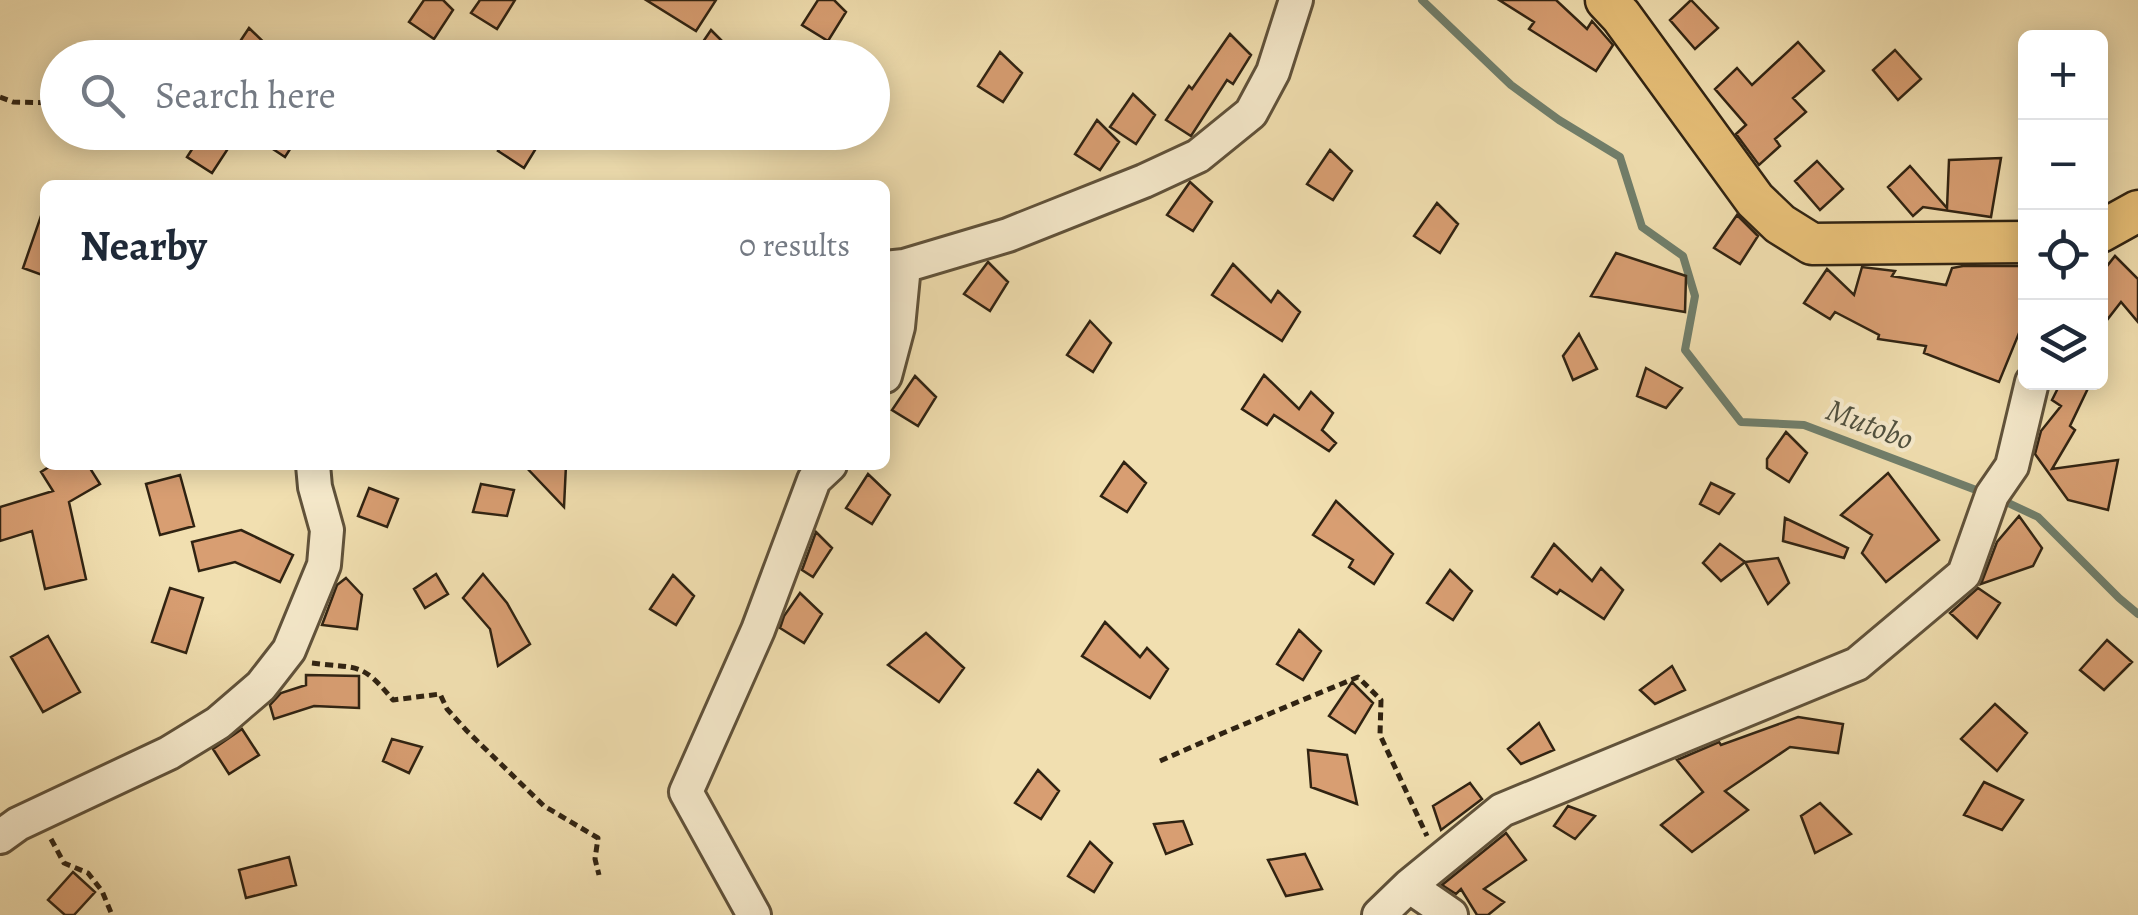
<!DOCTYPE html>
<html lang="en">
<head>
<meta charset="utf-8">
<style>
  body { margin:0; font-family:Alegreya,serif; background:#f2f2f3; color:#1f2937 }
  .controls { position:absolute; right:30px; top:30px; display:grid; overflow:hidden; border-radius:15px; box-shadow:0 5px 25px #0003 }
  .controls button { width:90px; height:90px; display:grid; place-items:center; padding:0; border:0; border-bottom:2px solid #e0e1e3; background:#fff; color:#1f2937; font:50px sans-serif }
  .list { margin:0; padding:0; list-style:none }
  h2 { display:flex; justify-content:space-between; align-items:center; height:130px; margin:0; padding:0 40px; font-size:42px }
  h2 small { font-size:32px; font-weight:400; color:#747a83 }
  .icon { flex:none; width:55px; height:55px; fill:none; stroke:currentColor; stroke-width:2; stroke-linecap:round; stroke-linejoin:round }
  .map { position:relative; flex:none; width:2138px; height:915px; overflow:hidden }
  .search { position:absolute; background:#fff; box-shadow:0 5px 25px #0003; left:40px; top:40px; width:850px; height:110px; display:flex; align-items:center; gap:25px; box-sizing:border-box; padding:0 35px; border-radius:55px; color:#747a83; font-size:38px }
  .panel { position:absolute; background:#fff; box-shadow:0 5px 25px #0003; left:40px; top:180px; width:850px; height:290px; border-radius:15px }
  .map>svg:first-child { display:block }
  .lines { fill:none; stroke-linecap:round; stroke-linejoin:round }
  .stream { stroke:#707f6c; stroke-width:8 }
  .building { fill:#d89e72; stroke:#302312; stroke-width:2.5 }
  .minor-casing { stroke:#60523a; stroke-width:38 }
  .major-casing { stroke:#302312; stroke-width:45 }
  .path { stroke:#302312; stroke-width:5; stroke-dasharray:8 5; stroke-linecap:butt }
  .minor { stroke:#f6eacc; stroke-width:32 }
  .major { stroke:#e8c078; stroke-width:40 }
  .labels { text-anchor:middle; stroke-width:8; stroke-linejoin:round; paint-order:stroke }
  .water-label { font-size:32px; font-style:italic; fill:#50513f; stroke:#f6eacc }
</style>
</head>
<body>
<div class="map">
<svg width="2138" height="915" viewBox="0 0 2138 915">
  <rect width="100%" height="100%" fill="#f1dfb0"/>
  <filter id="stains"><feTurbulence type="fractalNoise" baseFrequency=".002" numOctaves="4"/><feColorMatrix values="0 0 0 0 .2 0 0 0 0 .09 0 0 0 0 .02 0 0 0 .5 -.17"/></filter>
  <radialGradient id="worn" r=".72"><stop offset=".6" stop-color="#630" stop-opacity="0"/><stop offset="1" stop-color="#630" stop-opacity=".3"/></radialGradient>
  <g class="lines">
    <!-- stream -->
    <path class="stream" d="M1422,0L1511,85L1559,120L1620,157L1642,227L1683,256L1695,296L1685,350L1741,422L1804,425L1984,493
      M2002,500L2038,517L2119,598L2138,614"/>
  </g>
  <!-- building -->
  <path class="building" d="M424,0H443L453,10L434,39L409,22Z
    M480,0H515L497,29L471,13Z
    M646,0H716L696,31Z
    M818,0H834L846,12L828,41L802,25Z
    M1499,0H1556L1587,29L1592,21L1613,45L1596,71L1529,29L1534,22Z
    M1691,0L1718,28L1695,49L1670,20Z
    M249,28L280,58H229Z
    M711,30L739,58H692Z
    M1230,34L1251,55L1233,84L1227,80L1191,136L1166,120L1189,86L1192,89Z
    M1798,42L1824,71L1793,98L1806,112L1775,139L1780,146L1759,165L1736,134L1746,125L1715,89L1737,68L1752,85Z
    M1895,50L1921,79L1898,100L1873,70Z
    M1000,52L1022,73L1003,102L978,86Z
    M1133,94L1155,115L1136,144L1110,127Z
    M1097,120L1119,142L1100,170L1075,154Z
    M203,132H219L231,144L212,173L187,157Z
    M247,132H301L285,157Z
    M511,132H546L524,168L498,151Z
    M1330,150L1352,171L1333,200L1307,184Z
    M2001,158L1991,217L1923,207L1913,216L1888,187L1910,166L1947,208L1949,160Z
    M1817,161L1843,189L1820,210L1795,181Z
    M1190,182L1212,202L1193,231L1167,215Z
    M1437,203L1458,224L1440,253L1414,236Z
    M42,213L45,214V276L23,268Z
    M1737,215L1758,236L1740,264L1714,248Z
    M1616,253L1686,276L1685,312L1591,296Z
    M2115,256L2138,279V322L2121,302L2100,329V275Z
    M988,262L1008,282L990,311L964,294Z
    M1233,264L1271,302L1278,291L1300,312L1282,341L1212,295Z
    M1963,266H2026V316L1999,382L1924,353L1926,346L1878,339L1879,335L1835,312L1830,319L1804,303L1827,269L1854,295L1862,267L1895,271L1892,276L1946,285L1952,268Z
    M1090,321L1111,343L1093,372L1067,355Z
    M1579,334L1597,369L1573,380L1563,356Z
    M1646,368L1682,388L1666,408L1637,396Z
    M1264,375L1299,409L1311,392L1333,413L1322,430L1336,443L1329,451L1274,415L1267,425L1242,409Z
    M915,376L936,397L918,426L892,410Z
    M2061,382H2091L2070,426L2075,430L2052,469L2118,460L2108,510L2068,500L2035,454L2041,431L2061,406L2052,400Z
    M1786,432L1807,453L1789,482L1767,468V459Z
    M1124,462L1146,483L1127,512L1101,496Z
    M52,465H88L100,484L69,502L86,579L45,589L32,531L0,541V507L53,491L41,472Z
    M524,465H566L564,507Z
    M1888,473L1939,540L1886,582L1862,553L1872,535L1841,515Z
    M868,474L890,495L872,524L846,508Z
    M180,475L194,526L160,535L146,484Z
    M1711,483L1734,494L1719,514L1700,504Z
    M481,484L514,490L507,516L473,512Z
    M369,488L398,499L387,527L358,516Z
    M1336,501L1393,554L1374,584L1349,567L1353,560L1313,535Z
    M2019,516L2042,548L2033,566L1981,584L1997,542Z
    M1785,518L1848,548L1844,558L1783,541Z
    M241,530L293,555L280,582L235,562L199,571L192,542Z
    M816,532L832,548L813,577L802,570Z
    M1554,544L1592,581L1601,568L1623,590L1604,619L1560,590L1557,594L1532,577Z
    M1720,544L1745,562L1721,581L1703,563Z
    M1778,558L1789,583L1768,604L1745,562Z
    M1450,570L1472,591L1453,620L1427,603Z
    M436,574L448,594L425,608L414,589Z
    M483,574L507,603L530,644L498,666L490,629L463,598Z
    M673,575L694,596L676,625L650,609Z
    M346,578L362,595L357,629L322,625L337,585Z
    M170,588L203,598L186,653L152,642Z
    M1978,588L2000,603L1977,638L1950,613Z
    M800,593L822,614L804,643L780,628L784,616Z
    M1105,622L1140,657L1147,648L1168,669L1150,698L1082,656Z
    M1299,630L1321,651L1303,680L1277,664Z
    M926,633L964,668L939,702L888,665Z
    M48,636L80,692L43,712L11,657Z
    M2107,640L2132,662L2104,690L2080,670Z
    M1672,666L1685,690L1655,704L1640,690Z
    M306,675L359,676V708L314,706L274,719L270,705L281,693L306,685Z
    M1352,682L1373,703L1355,733L1329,716Z
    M1995,704L2027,733L1997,771L1961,739Z
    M1798,717L1843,724L1838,753L1790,747L1725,791L1748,810L1692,852L1661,825L1703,792L1677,760L1719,742L1721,745Z
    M1539,723L1554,750L1521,764L1508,749Z
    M242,729L259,755L229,774L213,749Z
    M392,739L422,747L409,773L383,761Z
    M1308,750L1347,755L1357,804L1311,787Z
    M1038,770L1059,791L1041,819L1015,803Z
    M1984,782L2023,800L2002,830L1964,815Z
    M1470,783L1482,799L1441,830L1433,806Z
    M1820,803L1851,834L1815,853L1801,816Z
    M1568,806L1595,816L1575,839L1554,826Z
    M1183,821L1192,844L1166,854L1154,824Z
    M1506,833L1526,860L1484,889L1504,902L1488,915H1477L1461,889L1456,894L1442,885Z
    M1090,842L1112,863L1094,892L1068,876Z
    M1305,854L1322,889L1286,896L1268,860Z
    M289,857L296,885L246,898L239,870Z
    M73,872L95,892L74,915H65L48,900Z"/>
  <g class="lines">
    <!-- minor casing -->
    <g class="minor-casing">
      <path id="minor" d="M885,268L904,266L1008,235L1144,181L1198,156L1251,113L1273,72L1296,0
        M885,376L898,327L904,266
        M0,837L18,824L169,753L218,723L261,686L289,650L324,565L327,530L315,487L313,465
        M1409,886L1451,915
        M754,915L686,792L758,630L814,480L830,465
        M1379,915L1409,886L1502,810L1857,664L1964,574L1992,495L2012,466L2032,382"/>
    </g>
    <!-- major casing -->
    <g class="major-casing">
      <path id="major" d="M1606,0L1621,16L1755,200L1780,224L1812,244L2026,242
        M2100,232L2138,211"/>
    </g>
    <!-- path -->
    <path class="path" d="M0,97L13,102L58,103
      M312,663C358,669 361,661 393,700L440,694L447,709L467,731L544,806L598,838L595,859L599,875
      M1160,761L1223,733L1358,677L1381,700L1380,735L1427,836
      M51,839L64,863L88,873L102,891L112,915"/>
    <!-- minor -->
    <use href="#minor" class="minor"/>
    <!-- major -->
    <use href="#major" class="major"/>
  </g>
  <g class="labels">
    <!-- water labels -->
    <g class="water-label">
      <text transform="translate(1870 424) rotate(21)" y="11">Mutobo</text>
    </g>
  </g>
  <rect width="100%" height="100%" filter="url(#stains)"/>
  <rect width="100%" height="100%" fill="url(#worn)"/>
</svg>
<div class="controls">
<button>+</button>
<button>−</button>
<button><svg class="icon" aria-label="locate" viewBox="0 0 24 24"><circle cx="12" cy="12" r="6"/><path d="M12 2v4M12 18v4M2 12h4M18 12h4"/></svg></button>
<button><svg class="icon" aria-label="layers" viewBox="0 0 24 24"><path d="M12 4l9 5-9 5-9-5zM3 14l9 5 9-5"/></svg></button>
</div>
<div class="search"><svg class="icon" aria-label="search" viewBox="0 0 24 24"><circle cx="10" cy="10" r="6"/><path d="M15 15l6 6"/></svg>Search here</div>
<section class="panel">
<h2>Nearby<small>0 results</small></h2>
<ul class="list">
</ul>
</section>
</div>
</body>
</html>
